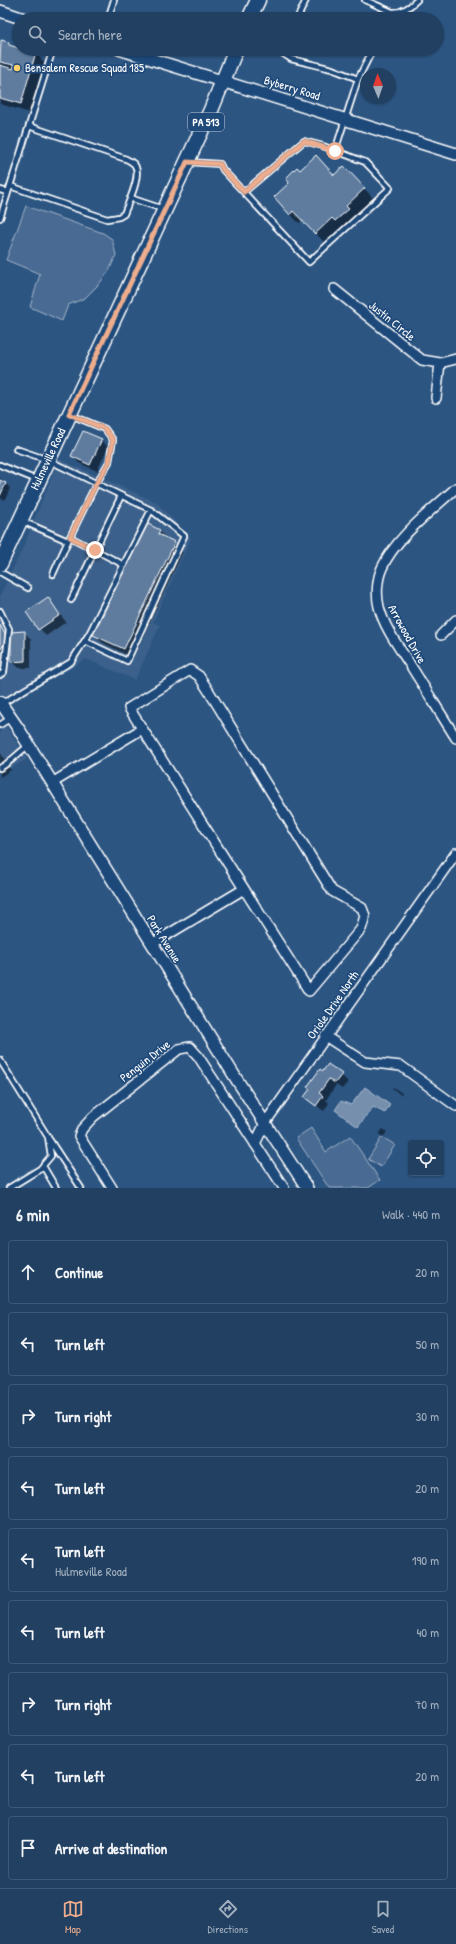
<!DOCTYPE html>
<html lang="en">
<head>
<meta charset="utf-8">
<style>
  body { margin:0; font-family:"Patrick Hand",sans-serif; background:#2d4b6b; color:#f1f3f6 }
  .controls { position:absolute; right:12px; bottom:12px; display:grid; overflow:hidden; border-radius:4px; box-shadow:0 1px 3px #0004 }
  .controls button { width:36px; height:36px; display:grid; place-items:center; padding:0; border:0; border-bottom:1px solid #3e5977; background:#214062; color:#f1f3f6; font:20px sans-serif }
  .compass { position:absolute; left:360px; top:68px; width:36px; height:36px; border-radius:50%; background:#214062; box-shadow:0 1px 3px #0004; rotate:358deg }
  .stop { position:absolute; width:12px; height:12px; margin:-9px; border:3px solid #eead8d; border-radius:50%; background:#fff }
  .stop.end { background:#eead8d; border-color:#fff; box-shadow:0 1px 4px #0008 }
  .list { margin:0; padding:0; list-style:none }
  h2 { display:flex; justify-content:space-between; align-items:center; height:52px; margin:0; padding:0 16px; font-size:17px }
  h2 small { font-size:13px; font-weight:400; color:#a2afbe }
  .list li { display:grid; grid-template-columns:26px 1fr auto; gap:12px; align-items:center; box-sizing:border-box; height:64px; margin:0 8px 8px; padding:0 8px; border:1px solid #3e5977; border-radius:4px }
  .list b { display:block; font-size:15px; white-space:nowrap }
  .list p { margin:0; font-size:13px; white-space:nowrap; color:#a2afbe }
  .list em { font-size:13px; font-style:normal; color:#a2afbe }
  .icon { flex:none; width:22px; height:22px; fill:none; stroke:currentColor; stroke-width:2; stroke-linecap:round; stroke-linejoin:round }
  .map { position:relative; flex:none; width:456px; height:1188px; overflow:hidden }
  .search { position:absolute; background:#214062; box-shadow:0 1px 3px #0004; left:12px; right:12px; top:12px; height:44px; display:flex; align-items:center; gap:10px; box-sizing:border-box; padding:0 14px; border-radius:22px; color:#a2afbe; font-size:15px }
  .sheet { height:700px; background:#214062 }
  nav { display:flex; justify-content:space-around; align-items:center; box-sizing:border-box; height:56px; border-top:1px solid #3e5977; background:#214062; font-size:11px; color:#a2afbe }
  nav a { display:grid; justify-items:center; gap:2px }
  nav .on { color:#eead8d }
  .map>svg:first-child { display:block }
  .built { fill:#3b618b }
  .green { fill:#486b92; stroke:#a4b5c8 }
  .water { fill:#748fad; stroke:#acbcce }
  .shadow { fill:#0007 }
  .building { fill:#5e7c9f; stroke:#fff }
  .lines { fill:none; stroke-linecap:round; stroke-linejoin:round }
  .service-casing { stroke:#fff; stroke-width:8 }
  .minor-casing { stroke:#fff; stroke-width:12 }
  .tertiary-casing { stroke:#fff; stroke-width:14 }
  .primary-casing { stroke:#fff; stroke-width:17 }
  .service { stroke:#1f4a7a; stroke-width:4.5 }
  .minor { stroke:#1f4a7a; stroke-width:9 }
  .tertiary { stroke:#1f4a7a; stroke-width:11 }
  .primary { stroke:#1f4a7a; stroke-width:14 }
  .route { stroke:#eead8d; stroke-width:5 }
  .poi-dot { fill:#ffd166; stroke:#1f4a7a; stroke-width:1.5 }
  .labels { text-anchor:middle; stroke-width:3.5; stroke-linejoin:round; paint-order:stroke }
  .shield { fill:#1f4a7a; stroke:#bcc9d7; stroke-width:1 }
  .shield-label { font-size:11px; font-weight:bold; fill:#fff }
  .poi-label { font-size:12px; fill:#fff; stroke:#1f4a7a; text-anchor:start }
  .street-label { font-size:12px; fill:#fff; stroke:#1f4a7a }
</style>
</head>
<body>
<div class="map">
<svg width="456" height="1188" viewBox="0 0 456 1188">
  <rect width="100%" height="100%" fill="#2c5582"/>
  <filter id="ink" filterUnits="userSpaceOnUse"><feTurbulence type="fractalNoise" baseFrequency=".025" numOctaves="2"/><feDisplacementMap in="SourceGraphic" scale="8" xChannelSelector="R" yChannelSelector="G"/><feConvolveMatrix kernelMatrix="1 2 1 2 8 2 1 2 1" color-interpolation-filters="sRGB"/></filter>
  <g filter="url(#ink)">
    <!-- built -->
    <path class="built" d="M59,459L156,502L191,538L153,622L160,625L135,680L86,659L0,710V595L22,550Z
      M0,717L27,759L0,775Z"/>
    <!-- green -->
    <path class="green" d="M26,206L103,233L112,239L116,255L109,271L99,284L85,298L68,305L62,321L30,307L40,274L6,260Z
      M311,1128L326,1152L350,1136L380,1180L368,1188H329L296,1138Z
      M382,1137L395,1145L381,1167L368,1159Z"/>
    <!-- water -->
    <path class="water" d="M365,1087L390,1105L385,1113L373,1107L358,1127L335,1110L341,1101L351,1105Z"/>
    <!-- shadow -->
    <path class="shadow" d="M1,41L9,43L13,47L35,53L44,62L30,113L0,104V66L3,67L0,64Z
      M325,165L335,176H353L373,198L354,216L357,218L345,229L342,226L324,242L303,220L299,223L290,214L291,183L300,171Z
      M101,440L108,447L97,471L79,463L73,456Z
      M0,478L10,488L5,500L0,498Z
      M159,531L183,552L133,658L103,643L94,635Z
      M48,598L66,622L46,636L27,613Z
      M0,625L8,640L3,650L0,646Z
      M24,632L31,639V668H19L12,661Z
      M0,752L11,770L0,777Z
      M320,1071L341,1075L348,1082L342,1089L336,1085L326,1100L329,1103L324,1111L305,1097Z
      M393,1087L402,1093L401,1095L392,1088Z
      M383,1129L387,1132L383,1137L379,1134Z"/>
    <!-- building -->
    <path class="building" d="M1,40L9,42V45L19,48V49L36,52L21,104L0,98V65L13,69L14,65L0,62Z
      M316,155L334,175L344,166L365,188L346,206L349,209L335,221L332,218L315,234L293,211L290,215L274,197L289,183L286,178L297,167L300,170Z
      M83,431L102,439L90,465L71,456Z
      M0,480L6,483L0,496Z
      M146,523L160,530L158,534L175,542L124,649L93,635Z
      M48,597L60,615L38,630L26,612Z
      M0,625L7,638L1,649L0,648Z
      M25,631V661L11,662V632Z
      M328,1064L342,1074L335,1083L329,1079L319,1093L323,1096L316,1106L304,1097L310,1089L307,1087L320,1069L323,1071Z"/>
    <g class="lines">
      <!-- service casing -->
      <g class="service-casing">
        <path id="service" d="M365,0L392,12
          M108,19L114,0
          M297,19L306,0
          M388,19L392,12C401,13 411,6 417,0
          M283,49L282,53L291,59L332,69L358,79L335,151
          M358,79L373,49
          M188,162L220,164L223,170L309,262L390,188L365,162L323,146L304,141L244,192
          M10,186L107,219L119,217L124,214C128,203 143,174 134,164C132,162 128,160 126,159L29,126
          M0,190L8,192
          M130,198L163,209
          M0,218L53,49
          M0,465L37,480
          M22,521L68,541L96,484L109,462L113,440L105,429L71,415
          M70,537L124,565
          M0,572L28,588
          M53,574L68,541
          M71,600L121,496
          M0,611L9,629L4,672L0,675
          M85,641L127,661L184,536L151,510
          M1,704L71,662L89,634L151,510L48,460L16,449
          M0,725L11,718
          M0,768C11,762 18,753 28,746
          M0,1060L48,1137L51,1156L40,1169L9,1188
          M49,1139L81,1188
          M43,1166L56,1188"/>
      </g>
      <!-- minor casing -->
      <g class="minor-casing">
        <path id="minor" d="M334,289L422,360L440,363L456,359
          M436,398L440,363
          M456,488C432,510 395,538 382,568C377,579 376,595 379,607C384,627 398,646 409,663C425,688 440,713 456,738
          M441,635L456,620
          M190,670L199,676L210,693L332,891L362,908L365,916L361,929L309,991L129,708Z
          M52,783L142,729
          M152,944L244,889
          M325,1036L365,1062L401,1066L456,1106
          M255,1144L265,1123L456,853
          M112,1188L79,1136L82,1129L93,1117L179,1049L190,1047L198,1056L284,1188"/>
      </g>
      <!-- tertiary casing -->
      <g class="tertiary-casing">
        <path id="tertiary" d="M0,11L24,19
          M119,49L456,154
          M0,702L20,731L237,1080L307,1188"/>
      </g>
      <!-- primary casing -->
      <g class="primary-casing">
        <path id="primary" d="M249,19L258,0
          M0,564L211,110L236,49"/>
      </g>
      <!-- service -->
      <use href="#service" class="service"/>
      <!-- minor -->
      <use href="#minor" class="minor"/>
      <!-- tertiary -->
      <use href="#tertiary" class="tertiary"/>
      <!-- primary -->
      <use href="#primary" class="primary"/>
    </g>
  </g>
  <g class="lines" filter="url(#ink)">
    <!-- route -->
    <path class="route" d="M95,550L70,537L96,484L109,462L113,440L105,429L69,414L187,162L220,164L223,170L244,192L304,141L335,151"/>
  </g>
  <!-- markers -->
  <circle class="poi-dot" cx="17" cy="68" r="4"/>
  <g class="labels">
    <!-- shield labels -->
    <rect class="shield" x="188" y="113" width="36" height="18" rx="3"/>
    <g class="shield-label">
      <text x="206" y="126">PA 513</text>
    </g>
    <!-- poi labels -->
    <g class="poi-label">
      <text x="25" y="72">Bensalem Rescue Squad 185</text>
    </g>
    <!-- street labels -->
    <g class="street-label">
      <text transform="translate(292 88) rotate(17)" y="4">Byberry Road</text>
      <text transform="translate(392 321) rotate(39)" y="4">Justin Circle</text>
      <text transform="translate(48 459) rotate(-65)" y="4">Hulmeville Road</text>
      <text transform="translate(407 634) rotate(61)" y="4">Arrowood Drive</text>
      <text transform="translate(164 939) rotate(58)" y="4">Park Avenue</text>
      <text transform="translate(333 1005) rotate(-55)" y="4">Oriole Drive North</text>
      <text transform="translate(145 1061) rotate(-38)" y="4">Penguin Drive</text>
    </g>
  </g>
</svg>
<div class="controls">
<button><svg class="icon" aria-label="locate" viewBox="0 0 24 24"><circle cx="12" cy="12" r="6"/><path d="M12 2v4M12 18v4M2 12h4M18 12h4"/></svg></button>
</div>
<svg class="compass" viewBox="-18 -18 36 36"><path d="M0-13l5 13h-10z" fill="#e53935"/><path d="M0 13l5-13h-10z" fill="#a2afbe"/></svg>
<div class="stop" style="left:335px;top:151px"></div>
<div class="stop end" style="left:95px;top:550px"></div>
<div class="search"><svg class="icon" aria-label="search" viewBox="0 0 24 24"><circle cx="10" cy="10" r="6"/><path d="M15 15l6 6"/></svg>Search here</div>
</div>
<section class="sheet">
<h2>6 min<small>Walk · 440 m</small></h2>
<ul class="list">
<li><svg class="icon" aria-label="ahead" viewBox="0 0 24 24"><path d="M12 20V5M6 11l6-6 6 6"/></svg><div><b>Continue</b></div><em>20 m</em></li>
<li><svg class="icon" aria-label="left" viewBox="0 0 24 24"><path d="M17 20v-9H6M10 6l-5 5 5 5"/></svg><div><b>Turn left</b></div><em>50 m</em></li>
<li><svg class="icon" aria-label="right" viewBox="0 0 24 24"><path d="M7 20v-9h11M14 6l5 5-5 5"/></svg><div><b>Turn right</b></div><em>30 m</em></li>
<li><svg class="icon" aria-label="left" viewBox="0 0 24 24"><path d="M17 20v-9H6M10 6l-5 5 5 5"/></svg><div><b>Turn left</b></div><em>20 m</em></li>
<li><svg class="icon" aria-label="left" viewBox="0 0 24 24"><path d="M17 20v-9H6M10 6l-5 5 5 5"/></svg><div><b>Turn left</b><p>Hulmeville Road</p></div><em>190 m</em></li>
<li><svg class="icon" aria-label="left" viewBox="0 0 24 24"><path d="M17 20v-9H6M10 6l-5 5 5 5"/></svg><div><b>Turn left</b></div><em>40 m</em></li>
<li><svg class="icon" aria-label="right" viewBox="0 0 24 24"><path d="M7 20v-9h11M14 6l5 5-5 5"/></svg><div><b>Turn right</b></div><em>70 m</em></li>
<li><svg class="icon" aria-label="left" viewBox="0 0 24 24"><path d="M17 20v-9H6M10 6l-5 5 5 5"/></svg><div><b>Turn left</b></div><em>20 m</em></li>
<li><svg class="icon" aria-label="arrive" viewBox="0 0 24 24"><path d="M6 21V4h12l-3 4 3 4H6"/></svg><div><b>Arrive at destination</b></div></li>
</ul>
</section>
<nav>
<a class="on"><svg class="icon" aria-label="map" viewBox="0 0 24 24"><path d="M3 6l6-2 6 2 6-2v14l-6 2-6-2-6 2zM9 4v14M15 6v14"/></svg>Map</a>
<a><svg class="icon" aria-label="directions" viewBox="0 0 24 24"><path d="M12 3l9 9-9 9-9-9zM9 14v-3h6M13 9l2 2-2 2"/></svg>Directions</a>
<a><svg class="icon" aria-label="saved" viewBox="0 0 24 24"><path d="M7 4h10v16l-5-4-5 4z"/></svg>Saved</a>
</nav>
</body>
</html>
